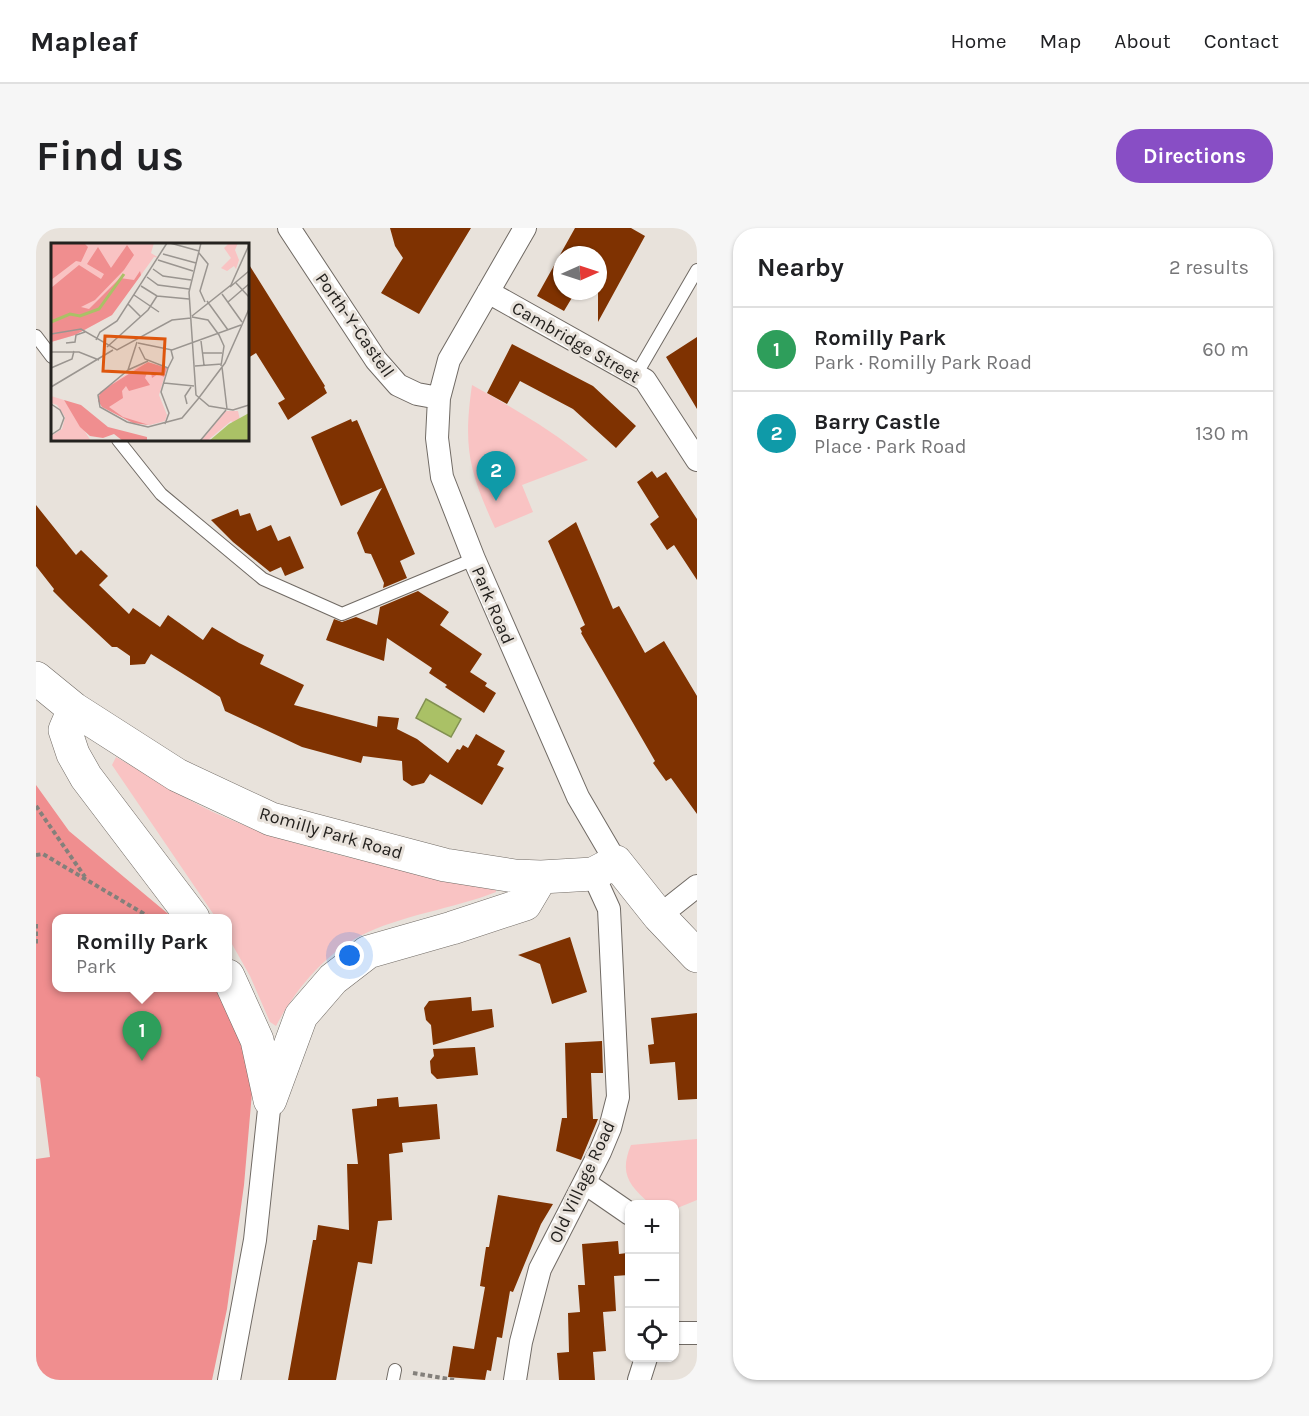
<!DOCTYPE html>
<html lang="en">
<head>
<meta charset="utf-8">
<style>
  body { margin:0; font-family:Karla,sans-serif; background:#f6f6f6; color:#202124 }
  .controls { position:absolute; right:18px; bottom:18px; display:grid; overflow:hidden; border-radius:12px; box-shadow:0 2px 4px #0004 }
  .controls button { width:54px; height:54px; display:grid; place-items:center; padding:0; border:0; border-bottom:2px solid #e0e0e0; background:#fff; color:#202124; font:30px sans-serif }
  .compass { position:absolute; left:517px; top:18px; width:54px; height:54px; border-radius:50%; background:#fff; box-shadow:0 2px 4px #0004; rotate:87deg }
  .you { position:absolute; left:314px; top:728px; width:21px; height:21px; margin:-15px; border:4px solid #fff; border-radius:50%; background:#1a73e8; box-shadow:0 0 0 9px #1a73e833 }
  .badge { display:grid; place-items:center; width:39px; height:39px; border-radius:50%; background:#884ec5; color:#fff; font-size:20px; font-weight:700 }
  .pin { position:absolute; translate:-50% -50px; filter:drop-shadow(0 2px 3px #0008) }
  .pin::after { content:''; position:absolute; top:32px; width:21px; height:18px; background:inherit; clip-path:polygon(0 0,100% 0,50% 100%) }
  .popup { position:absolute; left:16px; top:686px; width:180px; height:78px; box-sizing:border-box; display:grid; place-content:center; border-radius:12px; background:#fff; filter:drop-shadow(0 2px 4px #0005); font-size:20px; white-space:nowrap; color:#757577 }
  .popup b { font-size:22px; color:#202124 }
  .popup::after { content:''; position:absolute; left:50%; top:100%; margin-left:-12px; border:12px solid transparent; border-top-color:#fff }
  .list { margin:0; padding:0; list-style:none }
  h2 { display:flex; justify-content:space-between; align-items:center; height:78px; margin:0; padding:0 24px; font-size:26px }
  h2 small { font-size:20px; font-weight:400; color:#757577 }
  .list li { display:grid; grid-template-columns:39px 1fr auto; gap:18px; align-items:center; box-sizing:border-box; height:84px; padding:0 24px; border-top:2px solid #e0e0e0 }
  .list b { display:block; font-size:22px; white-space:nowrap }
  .list p { margin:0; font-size:20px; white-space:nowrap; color:#757577 }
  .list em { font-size:20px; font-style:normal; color:#757577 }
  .icon { flex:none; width:33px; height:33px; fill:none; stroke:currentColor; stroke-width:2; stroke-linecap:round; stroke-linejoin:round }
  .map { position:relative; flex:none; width:661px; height:1152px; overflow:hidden; border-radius:24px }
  header { display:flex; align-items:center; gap:36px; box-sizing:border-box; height:84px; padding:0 30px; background:#fff; border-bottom:2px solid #e0e0e0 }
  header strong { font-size:28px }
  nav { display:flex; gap:33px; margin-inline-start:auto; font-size:21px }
  .intro { display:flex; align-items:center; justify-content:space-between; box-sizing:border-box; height:144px; padding:0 36px }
  h1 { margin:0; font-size:42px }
  .button { padding:15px 27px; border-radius:24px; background:#884ec5; color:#fff; font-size:21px; font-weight:700 }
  main { display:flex; gap:36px; padding:0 36px }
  aside { flex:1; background:#fff; border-radius:24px; box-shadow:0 2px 4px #0004 }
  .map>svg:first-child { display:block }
  .green { fill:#f9c3c3 }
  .forest { fill:#f08e8f }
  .water { fill:#aac166; stroke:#829151; stroke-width:1.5 }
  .building { fill:#7f3201 }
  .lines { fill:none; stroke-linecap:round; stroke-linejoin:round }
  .lane-casing { stroke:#706a64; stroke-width:14 }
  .street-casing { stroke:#706a64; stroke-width:24 }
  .secondary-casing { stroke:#706a64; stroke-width:34 }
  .path { stroke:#84807b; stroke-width:4; stroke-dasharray:4.5 3; stroke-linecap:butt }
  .lane { stroke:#fff; stroke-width:12 }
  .street { stroke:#fff; stroke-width:22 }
  .secondary { stroke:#fff; stroke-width:33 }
  .labels { text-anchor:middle; stroke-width:6; stroke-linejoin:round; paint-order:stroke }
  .street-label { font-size:18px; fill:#24221f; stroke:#e8e2db }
  .inset-river { fill:none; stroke:#aac166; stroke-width:3 }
  .inset-road { fill:none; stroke:#9a9590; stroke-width:1.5 }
  .view { fill:#de560d; fill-opacity:0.15; stroke:#de560d; stroke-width:3 }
  .inset-edge { fill:none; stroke:#24221f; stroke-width:3 }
</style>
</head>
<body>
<header>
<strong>Mapleaf</strong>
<nav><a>Home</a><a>Map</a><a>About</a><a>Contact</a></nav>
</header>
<div class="intro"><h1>Find us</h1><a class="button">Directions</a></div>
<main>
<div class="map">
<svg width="661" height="1152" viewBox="0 0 661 1152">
  <rect width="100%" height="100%" fill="#e8e2db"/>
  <!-- green -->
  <path class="green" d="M436,157C477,180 516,202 552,232L486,257L497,284L459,300C433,243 427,220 436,157Z
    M80,529C117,550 154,575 193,591C278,627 368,642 459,656L460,664C417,681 365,687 324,708C288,727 259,762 240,798L234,794L214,748L192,709V690H180L76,537Z
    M661,911V972L639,981L638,976H614C593,957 583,946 595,917Z"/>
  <!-- forest -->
  <path class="forest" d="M0,557L33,603L137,690H21V760H186L217,853L208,957L191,1081L176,1152H0V931L14,929L4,850L0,848Z"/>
  <!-- water -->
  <path class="water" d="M390,471L425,491L415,509L380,490Z"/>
  <!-- building -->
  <path class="building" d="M354,0H435L383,86L345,65L367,30L359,18Z
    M539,0H595L609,8L562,94V24L560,27H526V63H540L528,83L501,68Z
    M212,35L289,158L288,159L291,165L252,192L242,175L249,171L220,125L212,130Z
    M661,109V181L630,129Z
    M476,116L557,158L600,198L580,220L537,181L484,153L471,176L451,165Z
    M315,191L316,194L321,192L379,326L364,333L371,350L347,360L348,355L335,326L329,325L321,305L346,260L305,278L275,209Z
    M616,243L621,250L630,244L661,291V352L638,317L631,322L614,296L623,289L601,254Z
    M0,277L40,327L45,322L72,348L63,357L93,386L97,380L124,399L132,387L167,412L176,399L203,415L228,427L224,436L268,457L258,477L341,499L342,488L363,490L361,501L381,511L412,535L421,521L424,522L427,517L432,520L440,506L469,523L461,537L468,540L446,577L394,546L388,555L376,558L367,552L366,533L327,528L325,535L266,519L189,483L184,469L115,426L109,436L94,437V428L81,419H76L33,379L17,363L18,361L0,338Z
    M202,281L204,288L214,285L221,303L235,297L242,313L254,308L268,340L249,348L245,339L234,344L197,314L175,292Z
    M540,294L577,381L583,378L609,425L628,413L661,468V586L635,550L630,553L617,535L619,533L545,405L546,404L544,400L549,397L512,313Z
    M382,363L413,384L404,397L446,426L434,444L451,455L449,458L460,465L448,485L409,459L411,457L393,445L396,440L351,410L348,433L290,412L298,391L306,394L320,389L341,397L344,379Z
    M534,709L551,764L516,776L504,736L482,727Z
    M435,769L436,783L456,781L458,799L397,817L395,797L390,792L388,780L393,773Z
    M661,785V871L642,872L639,834L614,836L612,817L618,816L615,790Z
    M566,813L567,845H555L557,891H562L545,932L520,923L526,890H531L529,815Z
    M439,819L442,847L401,851L395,845L394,833L398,828L397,821Z
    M362,869L363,879L401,876L404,911L366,915L367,924L353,926L356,992L342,993L336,1036L322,1034L300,1152H252L277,1012H280L282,997L313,1002L311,936H322L316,881L341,878V871Z
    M462,967L517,976L505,996L477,1064L474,1063L466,1110L461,1109L455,1143L451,1142L449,1152L412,1149L417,1118L438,1121L449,1059L444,1058L450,1019H453Z
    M582,1013L583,1026L591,1025L593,1047L578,1048L580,1083L567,1084L570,1123L557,1124L559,1152H523L521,1125L533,1124L532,1085L544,1084L542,1057H549L546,1016Z"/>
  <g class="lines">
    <!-- lane casing -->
    <g class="lane-casing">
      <path id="lane" d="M0,108L16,129
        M600,147L661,42
        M82,212L125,266L227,351L306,386L438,331
        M357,1152L359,1142"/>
    </g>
    <!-- street casing -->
    <g class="street-casing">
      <path id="street" d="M253,0L340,132L362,157L381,166L403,170
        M489,0L413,132L403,170L401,210L406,249L438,331L542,569L580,634
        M452,64L609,152L661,232
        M623,688L661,658
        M549,955L594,986
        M638,1105H661
        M193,1152L219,1012L234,872
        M479,1152L485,1114L504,1041L564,924L574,900L582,869L573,681L557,646
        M603,1152L610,1130"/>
    </g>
    <!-- secondary casing -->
    <g class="secondary-casing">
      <path id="secondary" d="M0,450L38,481L141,547L235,591L409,637L479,648L505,649L557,646L580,634L623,688L661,728
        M38,481L29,502L37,526L50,549L157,690
        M192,748L221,812L234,872
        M234,872L265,788L297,751L332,724L416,700L489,676L505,649"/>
    </g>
    <!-- path -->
    <path class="path" d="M0,578L49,649
      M0,627L7,626L115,690
      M0,696V717
      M377,1145L418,1152"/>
    <!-- lane -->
    <use href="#lane" class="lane"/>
    <!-- street -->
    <use href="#street" class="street"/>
    <!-- secondary -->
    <use href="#secondary" class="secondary"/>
  </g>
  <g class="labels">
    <!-- street labels -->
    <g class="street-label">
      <text transform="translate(319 97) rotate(55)" y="6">Porth-Y-Castell</text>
      <text transform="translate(540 114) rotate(30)" y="6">Cambridge Street</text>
      <text transform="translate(457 377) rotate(67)" y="6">Park Road</text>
      <text transform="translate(295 605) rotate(16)" y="6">Romilly Park Road</text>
      <text transform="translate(546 954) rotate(-65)" y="6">Old Village Road</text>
    </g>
  </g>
  <!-- overview -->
  <g transform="translate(15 15)">
    <rect width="198" height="198" fill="#e8e2db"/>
    <path d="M0,0H103L100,10L108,15L103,14L61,72L24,92L0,99ZM178,0H187L184,7L188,17L185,26L183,23L176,28L170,25L180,15L173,5ZM92,120L116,125L108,152L116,172L114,178L99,182L82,180L51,164L53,146ZM0,153L13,157L40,198H0V193L11,186L14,174L6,162L0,160ZM175,168H187L189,177L198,170V198L176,186L183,180L180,178L156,198H150Z" fill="#f9c3c3"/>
    <path d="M0,0H33L37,4L30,19L25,18L0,37ZM76,2L83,12L73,27L44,57L30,64L38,66L69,35L83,37L89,28L90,32L61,72L24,92L0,99V45L28,22L50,36L53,31L36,21L47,4L60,25ZM97,119L116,125L113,134L107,131L101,135L100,130H96L94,135L99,142L78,148L75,143L71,148L72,155L58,164L72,174L98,182L82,180L51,164L47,158L49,149ZM13,157L30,162L57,184L96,194V198H72L63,191L52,195L39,193L29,184Z" fill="#f08e8f"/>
    <path d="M198,170V198H158L178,181Z" fill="#aac166"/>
    <path class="inset-river" d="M0,79L19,71L29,73L48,66L73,31"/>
    <path class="inset-road" d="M119,0L148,8M150,0L138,49L145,152L158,163L182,167L198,162M148,10L157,21L149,48L154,59M112,11L145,20M107,17L142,28M102,26L112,33L140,37M96,34L107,42L138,46M185,40L198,54M90,43L106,53L138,56M179,44L198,28M171,51L191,79M83,52L108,69M156,58L177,87M177,59L198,41M77,61L90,74M141,73L180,42L198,2M141,74L157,77L168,92L173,103L170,123M0,91L30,86L66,107L121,77L140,75M45,97L49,89L66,78L116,0M150,98L153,122M86,99L77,127L47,152L49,164L76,179L97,184L131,175L147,156M15,100L24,99L25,92L34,89M87,100L121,107L190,82M56,104L97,67L106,53M88,104L94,116L117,125L110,149L118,170L114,181M0,109H28L48,117M152,110H171M144,123L171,121M171,124L176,166M0,125L21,116L23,108M117,125L122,115L120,107M77,127L97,118M113,140L143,143M0,144L62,107M147,156L174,120L198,66M0,161L9,167L13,175L9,186L0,192M136,161L134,153L140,144M149,198L175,167"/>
    <path class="view" d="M54,93L114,96L112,131L52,128Z"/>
    <rect width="198" height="198" class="inset-edge"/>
  </g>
</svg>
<div class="controls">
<button>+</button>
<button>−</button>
<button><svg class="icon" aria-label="locate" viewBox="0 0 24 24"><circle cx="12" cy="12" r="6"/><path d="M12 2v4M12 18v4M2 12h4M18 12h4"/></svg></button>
</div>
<svg class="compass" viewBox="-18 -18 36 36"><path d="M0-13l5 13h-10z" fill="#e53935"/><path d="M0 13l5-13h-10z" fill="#757577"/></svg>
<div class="you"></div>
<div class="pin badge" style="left:106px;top:833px;background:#2e9e5b">1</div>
<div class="popup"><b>Romilly Park</b>Park</div>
<div class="pin badge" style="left:460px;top:273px;background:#0f9aa8">2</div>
</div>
<aside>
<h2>Nearby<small>2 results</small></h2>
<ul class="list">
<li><span class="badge" style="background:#2e9e5b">1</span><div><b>Romilly Park</b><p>Park · Romilly Park Road</p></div><em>60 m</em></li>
<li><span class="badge" style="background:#0f9aa8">2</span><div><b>Barry Castle</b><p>Place · Park Road</p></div><em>130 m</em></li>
</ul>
</aside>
</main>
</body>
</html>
